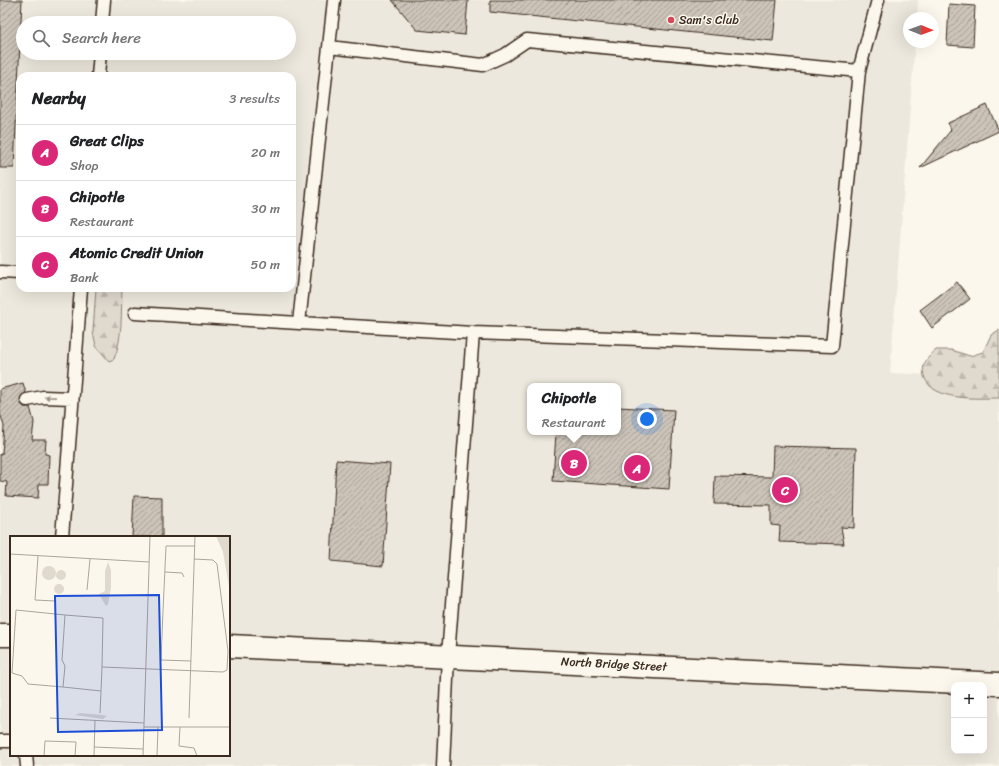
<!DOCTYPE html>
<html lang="en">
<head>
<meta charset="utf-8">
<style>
  body { margin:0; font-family:Sriracha,sans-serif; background:#f6f6f6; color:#202124 }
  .controls { position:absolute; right:12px; bottom:12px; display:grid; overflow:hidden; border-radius:8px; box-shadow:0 4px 16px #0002 }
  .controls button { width:36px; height:36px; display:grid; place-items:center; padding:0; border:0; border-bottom:1px solid #e0e0e0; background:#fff; color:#202124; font:20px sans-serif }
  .compass { position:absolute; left:903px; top:12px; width:36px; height:36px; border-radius:50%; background:#fff; box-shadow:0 4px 16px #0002; rotate:91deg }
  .you { position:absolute; left:647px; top:419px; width:14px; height:14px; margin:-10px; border:3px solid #fff; border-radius:50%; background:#1a73e8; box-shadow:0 0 0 6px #1a73e833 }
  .badge { display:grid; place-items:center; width:26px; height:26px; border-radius:50%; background:#db2777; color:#fff; font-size:13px; font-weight:700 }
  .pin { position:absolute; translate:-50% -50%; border:2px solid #fff; box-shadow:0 1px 4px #0006 }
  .popup { position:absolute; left:527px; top:383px; width:94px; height:52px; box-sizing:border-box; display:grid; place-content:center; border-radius:8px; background:#fff; filter:drop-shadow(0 1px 3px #0005); font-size:13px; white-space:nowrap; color:#757577 }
  .popup b { font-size:15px; color:#202124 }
  .popup::after { content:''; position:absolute; left:50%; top:100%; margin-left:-8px; border:8px solid transparent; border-top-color:#fff }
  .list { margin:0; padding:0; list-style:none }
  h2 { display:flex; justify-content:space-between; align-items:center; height:52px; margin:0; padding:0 16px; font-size:17px }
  h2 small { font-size:13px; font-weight:400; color:#757577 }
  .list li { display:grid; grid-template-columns:26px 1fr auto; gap:12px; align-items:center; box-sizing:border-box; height:56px; padding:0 16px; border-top:1px solid #e0e0e0 }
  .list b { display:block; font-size:15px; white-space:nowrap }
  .list p { margin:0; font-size:13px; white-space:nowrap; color:#757577 }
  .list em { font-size:13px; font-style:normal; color:#757577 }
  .icon { flex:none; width:22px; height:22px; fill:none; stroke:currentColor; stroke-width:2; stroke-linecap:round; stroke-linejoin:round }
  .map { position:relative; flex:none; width:999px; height:766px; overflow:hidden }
  .search { position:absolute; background:#fff; box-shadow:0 4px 16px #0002; left:16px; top:16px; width:280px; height:44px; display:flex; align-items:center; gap:10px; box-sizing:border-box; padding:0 14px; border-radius:22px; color:#757577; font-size:15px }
  .panel { position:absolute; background:#fff; box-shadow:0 4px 16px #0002; left:16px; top:72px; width:280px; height:220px; border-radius:12px }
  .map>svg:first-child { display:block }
  .built { fill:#ede8dd; fill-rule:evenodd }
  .forest { fill:url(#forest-firs); stroke:#8d8276 }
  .building { fill:url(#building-hatch); stroke:#3b2a1e }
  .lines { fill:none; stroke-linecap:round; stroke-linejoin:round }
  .lane-casing { stroke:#3b2a1e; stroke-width:15 }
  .secondary-casing { stroke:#3b2a1e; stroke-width:25 }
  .lane { stroke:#fbf7ec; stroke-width:12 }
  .secondary { stroke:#fbf7ec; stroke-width:22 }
  .oneway { fill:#9b9085 }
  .poi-dot { fill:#d1495b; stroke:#fbf7ec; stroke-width:1.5 }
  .labels { text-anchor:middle; stroke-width:3; stroke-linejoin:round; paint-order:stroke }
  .poi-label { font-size:12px; fill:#3b2a1e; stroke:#fbf7ec; text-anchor:start }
  .street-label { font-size:12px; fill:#3b2a1e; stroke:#fbf7ec }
  .inset-road { fill:none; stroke:#aea59a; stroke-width:1 }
  .view { fill:#1d4ed8; fill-opacity:0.15; stroke:#1d4ed8; stroke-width:2 }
  .inset-edge { fill:none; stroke:#3b2a1e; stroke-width:2 }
</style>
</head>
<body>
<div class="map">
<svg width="999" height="766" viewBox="0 0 999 766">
  <defs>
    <pattern id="forest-firs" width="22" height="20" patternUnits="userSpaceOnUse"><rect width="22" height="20" fill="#dfd9ce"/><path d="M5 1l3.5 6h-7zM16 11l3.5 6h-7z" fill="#c0bab0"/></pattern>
    <pattern id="building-hatch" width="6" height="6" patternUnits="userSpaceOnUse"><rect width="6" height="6" fill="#ccc4b9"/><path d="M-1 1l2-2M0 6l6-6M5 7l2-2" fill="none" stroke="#a79f96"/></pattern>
  </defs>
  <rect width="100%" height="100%" fill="#fbf7ec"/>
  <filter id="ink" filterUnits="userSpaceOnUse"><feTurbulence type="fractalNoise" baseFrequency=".025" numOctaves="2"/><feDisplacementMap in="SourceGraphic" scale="8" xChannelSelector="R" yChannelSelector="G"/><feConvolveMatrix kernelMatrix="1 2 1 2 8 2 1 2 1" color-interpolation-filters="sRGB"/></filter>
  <g filter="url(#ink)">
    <!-- built -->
    <path class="built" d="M0,0H918L917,18H909V42H915L890,373L999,378V766H0ZM23,23H289V53H23ZM20,76H292V288H20ZM530,386H618V432H530ZM11,537H229V755H11ZM954,685H984V751H954Z"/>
    <!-- forest -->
    <path class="forest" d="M96,288H122C121,312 123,337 114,359L109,361L96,346L93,332Z
      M999,330V398C977,398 932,402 924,376C921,364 927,358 936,350H951L970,356L983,352L991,335Z"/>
    <!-- building -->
    <path class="building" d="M0,0H22L14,168H0Z
      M392,0H468L465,35L417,30Z
      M490,0H777L773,41L490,12Z
      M949,4L975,6L973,47L947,45Z
      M987,105L999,131L920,168L951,130L948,123Z
      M957,282L970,299L932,328L920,310Z
      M23,383L26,393L22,395L20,401L24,407H30L34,422L32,440H46L45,454L49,455L48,484H39L38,498L6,496L7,482L0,481V454H2L4,426L0,413V389Z
      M618,407L674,410L669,489L553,481L556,432H618Z
      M773,446L856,448L854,528L841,527L844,544L779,542L780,526L771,525V505L714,504L715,476L772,477Z
      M336,460L390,464L383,566L331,561Z
      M134,496L162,497V537H132Z"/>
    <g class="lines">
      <!-- lane casing -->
      <g class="lane-casing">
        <path id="lane" d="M102,23L104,0
          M329,47L334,0
          M859,71L878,0
          M98,76L100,53
          M0,272L20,273
          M135,313L299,323
          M27,400L43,397L72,398
          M62,537L81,288
          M0,741H11
          M26,755L27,766
          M443,766L448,656L473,333L832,346L859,71L527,40L505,55L483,65L329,47L299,323L473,333"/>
      </g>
      <!-- secondary casing -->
      <g class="secondary-casing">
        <path id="secondary" d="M0,635H11
          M229,646L999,684"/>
      </g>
      <!-- lane -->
      <use href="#lane" class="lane"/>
      <!-- secondary -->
      <use href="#secondary" class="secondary"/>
    </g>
    <!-- one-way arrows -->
    <defs><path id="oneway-solid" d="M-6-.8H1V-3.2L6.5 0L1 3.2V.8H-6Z"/></defs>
    <use class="oneway" href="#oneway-solid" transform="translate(50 397) rotate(-179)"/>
  </g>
  <!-- markers -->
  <circle class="poi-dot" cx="671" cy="20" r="4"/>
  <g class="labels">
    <!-- poi labels -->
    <g class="poi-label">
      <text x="679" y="24">Sam's Club</text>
    </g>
    <!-- street labels -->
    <g class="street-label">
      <text transform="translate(614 664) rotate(3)" y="4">North Bridge Street</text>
    </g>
  </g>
  <!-- overview -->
  <g transform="translate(10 536)">
    <rect width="220" height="220" fill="#fbf7ec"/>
    <path d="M206,0H220V56L213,16ZM98,26L101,34V52L98,68L96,70L89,58L95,55V35ZM70,177L92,179L97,180L93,183L65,179Z" fill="#dfd9ce"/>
    <path d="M32 37a7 7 0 1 1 14 0a7 7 0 1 1-14 0ZM46 39a5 5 0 1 1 10 0a5 5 0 1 1-10 0ZM44 53a5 5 0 1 1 10 0a5 5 0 1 1-10 0Z" fill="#dfd9ce"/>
    <path class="inset-road" d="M0,18L139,26M28,20L25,64L45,65M155,36L172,37L174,41M77,54L80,23M181,125L151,124L153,75L156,10H185M92,131L91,155L53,151L55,130L52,124L55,79L93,82L92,131L213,136L217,134L218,115L207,28L203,24L184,23M53,151L18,148L12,140L2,137L6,74L55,79M90,177L91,155M40,182L134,187M179,182L185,0M134,191H170L169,210L184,212L187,220M170,191H220M84,211L133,213M34,220L35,205L66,206L65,220M84,220L85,184M133,220L140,0M147,220L148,191"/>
    <path class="view" d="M149,59L152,194L48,196L45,60Z"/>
    <rect width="220" height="220" class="inset-edge"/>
  </g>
</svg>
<div class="controls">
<button>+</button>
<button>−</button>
</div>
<svg class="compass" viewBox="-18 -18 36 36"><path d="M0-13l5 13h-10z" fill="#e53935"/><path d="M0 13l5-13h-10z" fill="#757577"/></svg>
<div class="you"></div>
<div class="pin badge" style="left:637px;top:468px">A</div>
<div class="pin badge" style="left:574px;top:463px">B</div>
<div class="popup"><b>Chipotle</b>Restaurant</div>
<div class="pin badge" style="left:785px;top:490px">C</div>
<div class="search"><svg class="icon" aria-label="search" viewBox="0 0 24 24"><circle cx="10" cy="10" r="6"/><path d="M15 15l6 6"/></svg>Search here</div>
<section class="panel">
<h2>Nearby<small>3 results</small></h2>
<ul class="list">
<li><span class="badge">A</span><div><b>Great Clips</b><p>Shop</p></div><em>20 m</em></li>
<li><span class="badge">B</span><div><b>Chipotle</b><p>Restaurant</p></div><em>30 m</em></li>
<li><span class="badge">C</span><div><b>Atomic Credit Union</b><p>Bank</p></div><em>50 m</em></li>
</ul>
</section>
</div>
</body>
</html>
